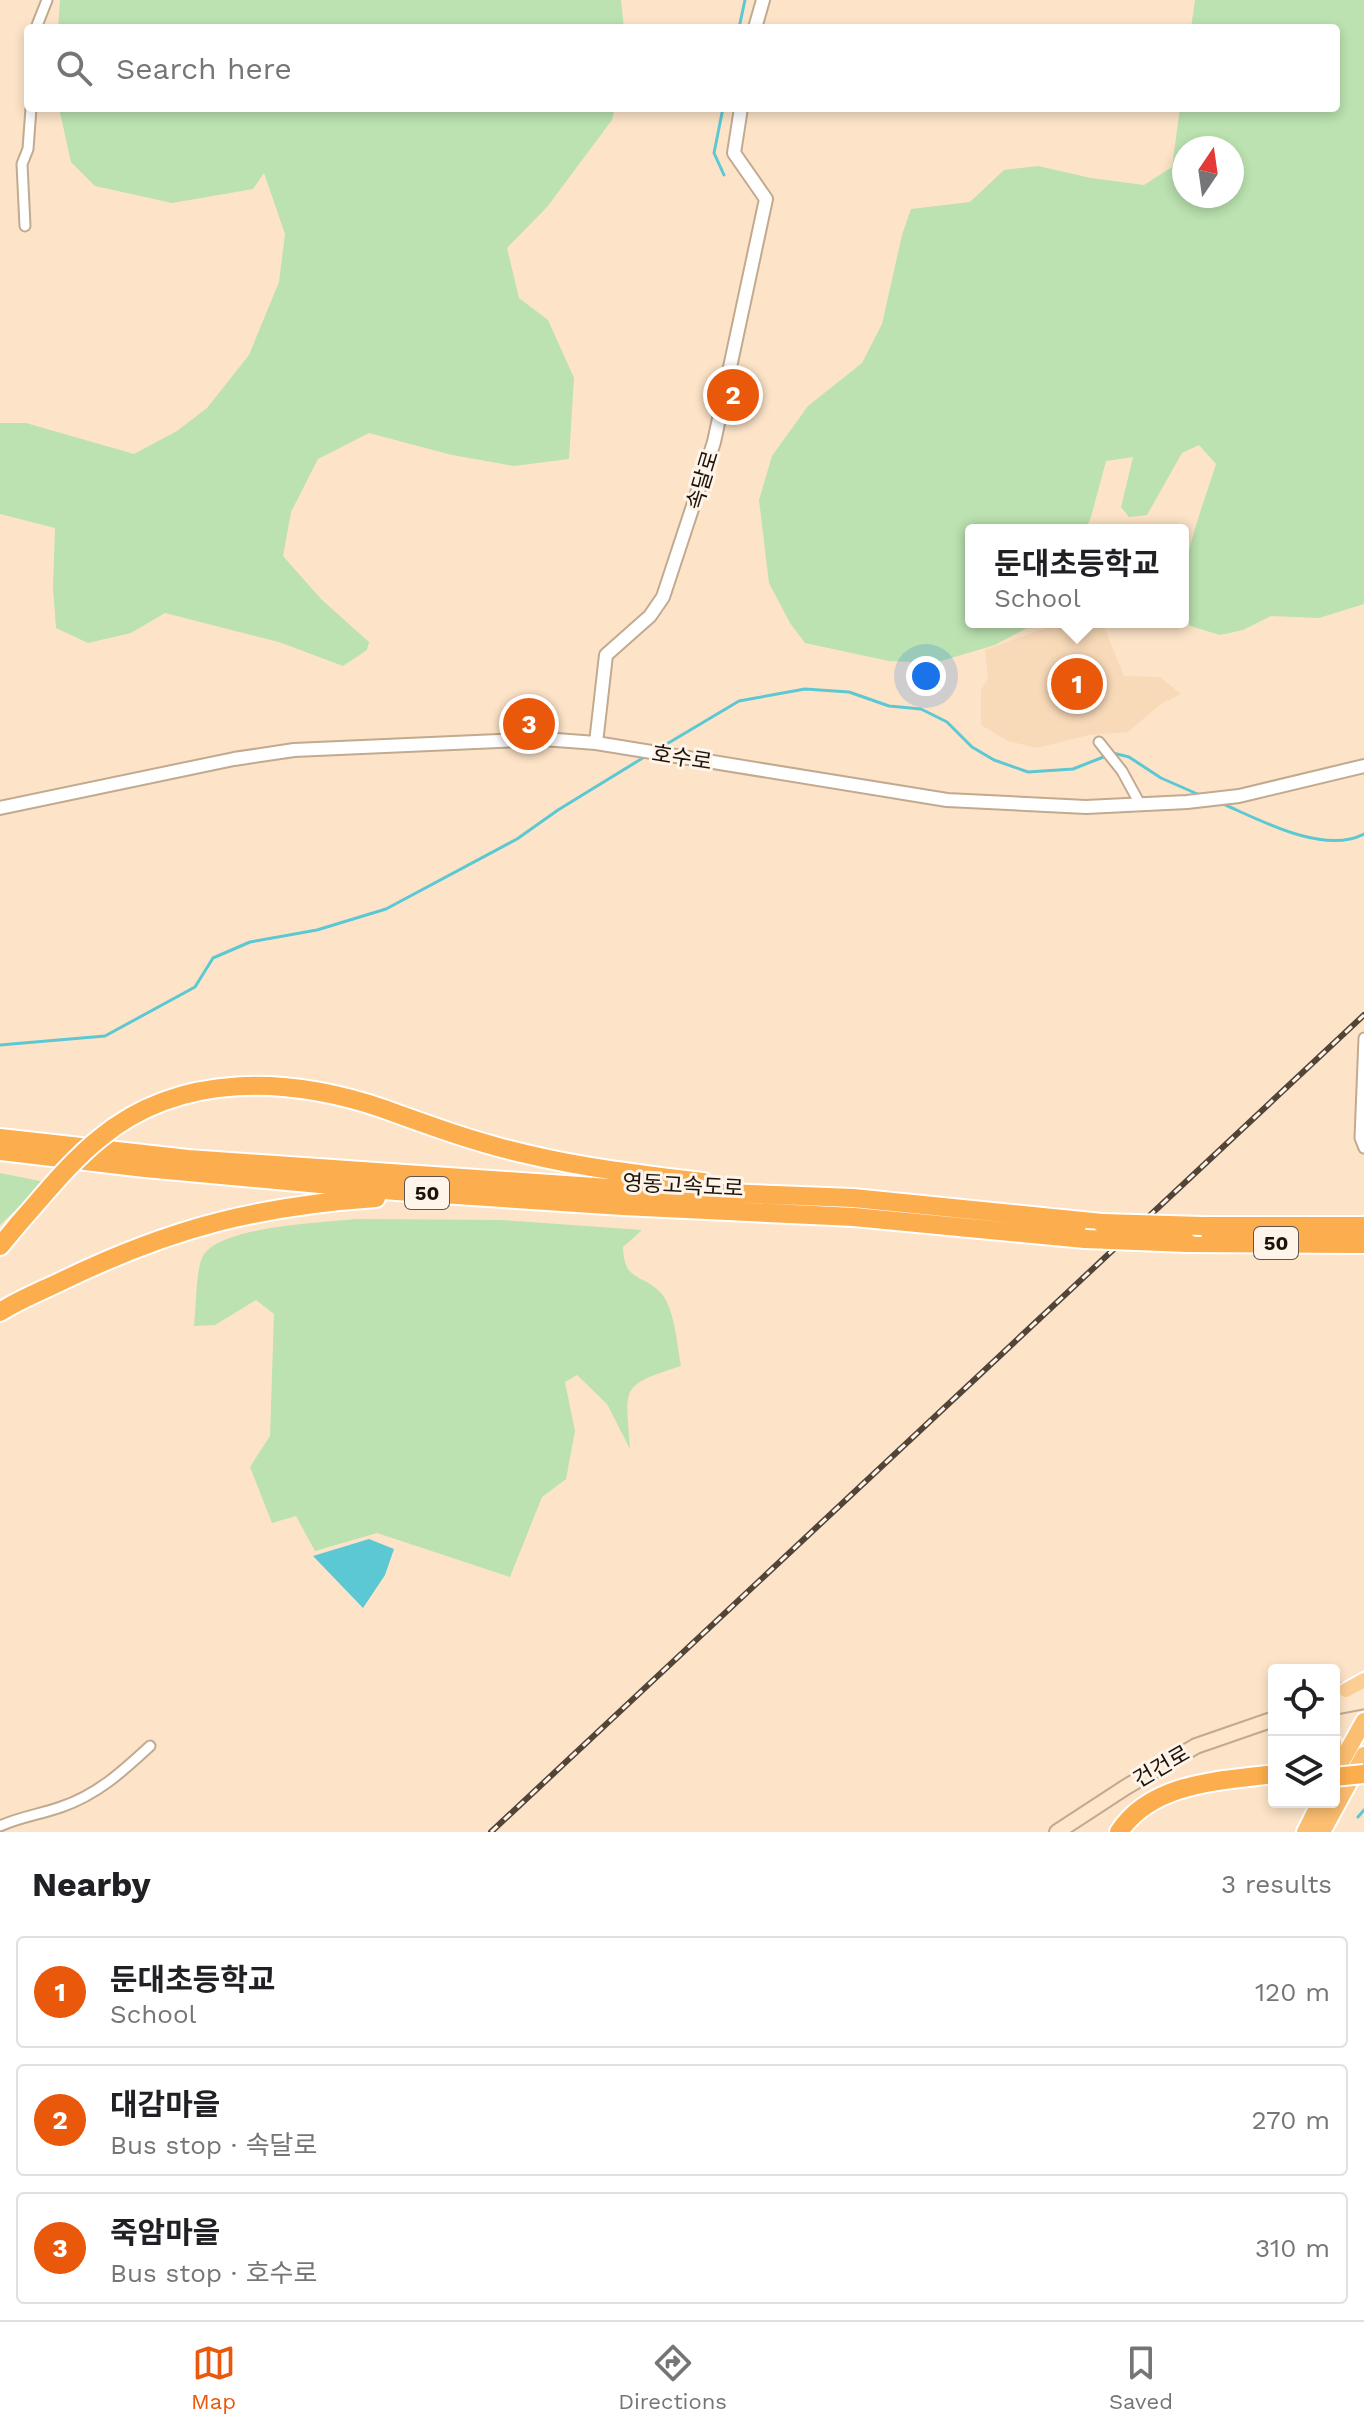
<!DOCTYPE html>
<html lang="en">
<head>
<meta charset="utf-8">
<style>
  body { margin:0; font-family:"Work Sans","Noto Sans KR",sans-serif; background:#f2f2f2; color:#202124 }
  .controls { position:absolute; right:24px; bottom:24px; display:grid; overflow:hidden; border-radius:8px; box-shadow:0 4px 12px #0003 }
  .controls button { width:72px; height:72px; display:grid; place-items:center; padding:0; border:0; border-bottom:2px solid #e0e0e0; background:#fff; color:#202124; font:40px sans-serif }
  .compass { position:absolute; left:1172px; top:136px; width:72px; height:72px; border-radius:50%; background:#fff; box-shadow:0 4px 12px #0003; rotate:13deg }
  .you { position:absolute; left:926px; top:676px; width:28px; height:28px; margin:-20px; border:6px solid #fff; border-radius:50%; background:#1a73e8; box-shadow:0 0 0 12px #1a73e833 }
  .badge { display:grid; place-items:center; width:52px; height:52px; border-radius:50%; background:#ea580c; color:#fff; font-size:26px; font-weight:700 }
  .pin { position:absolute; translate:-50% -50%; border:4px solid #fff; box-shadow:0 2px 8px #0006 }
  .popup { position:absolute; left:965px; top:524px; width:224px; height:104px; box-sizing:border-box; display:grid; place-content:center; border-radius:8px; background:#fff; filter:drop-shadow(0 2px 6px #0005); font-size:26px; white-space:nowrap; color:#757577 }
  .popup b { font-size:30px; color:#202124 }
  .popup::after { content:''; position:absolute; left:50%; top:100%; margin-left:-16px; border:16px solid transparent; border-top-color:#fff }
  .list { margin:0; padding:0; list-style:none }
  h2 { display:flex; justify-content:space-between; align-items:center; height:104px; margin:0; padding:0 32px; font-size:34px }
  h2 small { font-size:26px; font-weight:400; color:#757577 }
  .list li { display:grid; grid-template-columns:52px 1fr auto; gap:24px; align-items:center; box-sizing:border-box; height:112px; margin:0 16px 16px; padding:0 16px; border:2px solid #e0e0e0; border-radius:8px }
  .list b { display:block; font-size:30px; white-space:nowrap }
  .list p { margin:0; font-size:26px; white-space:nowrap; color:#757577 }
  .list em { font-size:26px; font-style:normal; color:#757577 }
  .icon { flex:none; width:44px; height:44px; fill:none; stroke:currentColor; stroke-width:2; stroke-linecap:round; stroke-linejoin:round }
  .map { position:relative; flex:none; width:1364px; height:1832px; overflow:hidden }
  .search { position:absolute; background:#fff; box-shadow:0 4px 12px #0003; left:24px; right:24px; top:24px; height:88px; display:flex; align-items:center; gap:20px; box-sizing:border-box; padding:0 28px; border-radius:8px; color:#757577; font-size:30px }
  .sheet { height:488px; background:#fff }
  nav { display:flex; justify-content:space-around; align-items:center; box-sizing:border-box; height:112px; border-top:2px solid #e0e0e0; background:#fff; font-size:22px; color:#757577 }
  nav a { display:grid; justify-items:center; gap:4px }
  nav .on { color:#ea580c }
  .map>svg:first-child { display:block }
  .built { fill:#f8dab8 }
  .green { fill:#bbe2b0; fill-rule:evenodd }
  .water { fill:#5cc8d3 }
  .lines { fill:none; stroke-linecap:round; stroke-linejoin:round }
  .stream { stroke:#5cc8d3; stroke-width:3 }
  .minor-casing { stroke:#c1aa90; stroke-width:13 }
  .tertiary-casing { stroke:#c1aa90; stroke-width:16 }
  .secondary-casing { stroke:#c1aa90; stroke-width:18 }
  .primary-casing { stroke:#fff; stroke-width:18 }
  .trunk-casing { stroke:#fff; stroke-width:20 }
  .motorway-casing { stroke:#fff; stroke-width:22 }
  .minor { stroke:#fff; stroke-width:9 }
  .tertiary { stroke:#fff; stroke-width:12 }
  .secondary { stroke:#fee6ca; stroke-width:14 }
  .primary { stroke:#fdce94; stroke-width:14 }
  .trunk { stroke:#fcbe70; stroke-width:16 }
  .motorway { stroke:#fcad4d; stroke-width:18 }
  .rail-casing { stroke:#524538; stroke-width:6 }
  .rail { stroke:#fef4e9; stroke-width:3; stroke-dasharray:9; stroke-linecap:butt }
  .motorway-bridge-casing { stroke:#fff; stroke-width:22; stroke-linecap:butt }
  .motorway-bridge { stroke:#fcad4d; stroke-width:18 }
  .labels { text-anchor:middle; stroke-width:6; stroke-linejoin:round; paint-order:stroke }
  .shield { fill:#fef4e9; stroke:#60564d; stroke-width:2 }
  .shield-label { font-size:20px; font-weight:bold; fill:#1c130a }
  .street-label { font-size:22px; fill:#1c130a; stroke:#fef4e9 }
</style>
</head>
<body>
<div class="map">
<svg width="1364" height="1832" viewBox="0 0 1364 1832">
  <rect width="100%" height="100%" fill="#fde4c8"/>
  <!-- built -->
  <path class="built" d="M1062,622H1102L1124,676L1160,677L1181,694L1161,704L1128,732L1089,735L1037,748L1008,741L981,725V690L988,678L985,650Z"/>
  <!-- green -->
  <path class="green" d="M60,0H621L624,28H58Z
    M1195,0H1364V604L1319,618L1271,616L1243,630L1220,635L1190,626C1169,584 1203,508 1216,464L1199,445L1182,453L1147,515L1129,517L1121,507L1133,457L1106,461L1091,517L1085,530H971V622H1030L1027,628L995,645L934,663L889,661L805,643L790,623L769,583L759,500L772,456L808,406L862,363L882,324L902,235L911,209L970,202L1004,170L1038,166L1091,178L1144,185L1172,167L1180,108H1336V28H1191ZM1232,148V196H1184V148Z
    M59,108H615L612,120L547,207L507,248L519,298L548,320L574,378L569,459L514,466L452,455L369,433L318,459L291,512L283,556L321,599L369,642L367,650L343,666L279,642L165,613L131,633L88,643L56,628L53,587L55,528L0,514V423H26L134,454L177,431L207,408L249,355L279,282L285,234L264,173L253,189L172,203L95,186L71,162Z
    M0,1173L45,1182L0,1225Z
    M355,1219L502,1220L642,1230L623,1247C624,1282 641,1273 660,1292C675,1307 677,1346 681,1366C618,1386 626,1387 630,1449L607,1404L577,1375L565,1382L575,1431L566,1479L542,1497L510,1577L377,1533L315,1551L296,1516L272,1523L250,1467L270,1436L274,1314L256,1300L215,1325L194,1326C196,1310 196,1271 202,1258C216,1226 322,1223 355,1219Z"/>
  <!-- water -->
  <path class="water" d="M369,1539L394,1549L385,1575L363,1608L313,1556Z"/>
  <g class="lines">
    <!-- stream -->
    <path class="stream" d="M739,28L745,0
      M723,108L714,153L724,175
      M660,748L739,701L805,689L849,692L889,706L921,709L947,722L972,747L994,760L1028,772L1073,769L1106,756
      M1113,753L1129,757L1161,778L1202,796
      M1221,803C1260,820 1323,855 1364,834
      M0,1045L105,1036L195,987L213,958L250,942L317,930L386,909L517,839L558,810L646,756
      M1358,1817L1364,1810"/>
    <!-- minor casing -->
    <g class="minor-casing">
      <path id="minor" d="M36,28L47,0
        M25,226L22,164L28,149L31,108
        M1099,742L1122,771L1140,804
        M1364,1038L1360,1138L1364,1148
        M0,1826C20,1817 41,1814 61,1807C97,1795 123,1771 150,1746"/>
    </g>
    <!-- tertiary casing -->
    <g class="tertiary-casing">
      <path id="tertiary" d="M755,28L763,0
        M596,743L606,655L650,616L663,597L714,442L766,199L734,153L741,108
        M0,808L234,759L294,750L543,739L596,743L947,800L1086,807L1187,802L1239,796L1364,766"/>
    </g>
    <!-- secondary casing -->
    <g class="secondary-casing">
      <path id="secondary" d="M1334,1694L1346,1690H1364
        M1334,1707L1364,1701
        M1057,1832L1126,1787L1196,1746L1274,1719"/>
    </g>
    <!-- primary casing -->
    <g class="primary-casing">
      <path id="primary" d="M1346,1690L1364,1680
        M1334,1742L1336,1756L1334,1765"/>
    </g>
    <!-- trunk casing -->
    <g class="trunk-casing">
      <path id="trunk" d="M1334,1775L1364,1721
        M1305,1832L1320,1802
        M1322,1832L1364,1755"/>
    </g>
    <!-- motorway casing -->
    <g class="motorway-casing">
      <path id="motorway" d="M384,1109C431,1126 477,1143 526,1154C584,1168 644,1175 703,1182
        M0,1138L188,1159L623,1189L853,1198L1102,1223
        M0,1151L145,1168L396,1191L623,1206L854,1217L1085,1239
        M1202,1226H1364
        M1188,1243L1364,1244
        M0,1246L20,1222
        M0,1312C20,1299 44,1290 66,1279C172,1228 258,1206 376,1198
        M1119,1832C1152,1782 1220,1781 1274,1774"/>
    </g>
    <!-- minor -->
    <use href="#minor" class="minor"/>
    <!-- tertiary -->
    <use href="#tertiary" class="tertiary"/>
    <!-- secondary -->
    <use href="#secondary" class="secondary"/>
    <!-- primary -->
    <use href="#primary" class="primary"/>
    <!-- trunk -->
    <use href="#trunk" class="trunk"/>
    <!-- motorway -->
    <use href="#motorway" class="motorway"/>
    <!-- rail casing -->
    <g class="rail-casing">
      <path id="rail" d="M491,1832L1364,1015"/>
    </g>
    <!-- rail -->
    <use href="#rail" class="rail"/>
    <!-- motorway-bridge casing -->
    <g class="motorway-bridge-casing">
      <path id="motorway-bridge" d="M20,1222C45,1194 70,1162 100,1138C181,1071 290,1077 384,1109
        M1102,1223L1202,1226
        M1085,1239L1188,1243
        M1334,1777L1364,1774"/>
    </g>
    <!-- motorway-bridge -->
    <use href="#motorway-bridge" class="motorway-bridge"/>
  </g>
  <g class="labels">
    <!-- shield labels -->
    <g class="shield">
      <rect x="405" y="1177" width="44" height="32" rx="6"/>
      <rect x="1254" y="1227" width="44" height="32" rx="6"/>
    </g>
    <g class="shield-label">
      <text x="427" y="1200">50</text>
      <text x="1276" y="1250">50</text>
    </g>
    <!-- street labels -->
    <g class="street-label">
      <text transform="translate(702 480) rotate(-73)" y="8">속달로</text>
      <text transform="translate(682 757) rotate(9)" y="8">호수로</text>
      <text transform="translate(683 1185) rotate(3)" y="8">영동고속도로</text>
      <text transform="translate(1161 1766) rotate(-30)" y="8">건건로</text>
    </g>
  </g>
</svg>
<div class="controls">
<button><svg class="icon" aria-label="locate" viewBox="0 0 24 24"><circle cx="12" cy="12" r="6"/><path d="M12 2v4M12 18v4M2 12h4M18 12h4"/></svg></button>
<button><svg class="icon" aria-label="layers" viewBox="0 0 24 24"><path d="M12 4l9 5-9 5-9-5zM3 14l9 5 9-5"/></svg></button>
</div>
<svg class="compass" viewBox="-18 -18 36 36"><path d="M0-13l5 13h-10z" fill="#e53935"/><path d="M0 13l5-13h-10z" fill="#757577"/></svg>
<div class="you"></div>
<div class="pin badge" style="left:1077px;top:684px">1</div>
<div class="popup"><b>둔대초등학교</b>School</div>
<div class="pin badge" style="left:733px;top:395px">2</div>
<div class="pin badge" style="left:529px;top:724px">3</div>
<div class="search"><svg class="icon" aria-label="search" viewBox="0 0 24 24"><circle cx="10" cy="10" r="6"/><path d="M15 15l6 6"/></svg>Search here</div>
</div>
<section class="sheet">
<h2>Nearby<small>3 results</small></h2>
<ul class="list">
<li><span class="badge">1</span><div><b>둔대초등학교</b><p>School</p></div><em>120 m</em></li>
<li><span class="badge">2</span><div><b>대감마을</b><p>Bus stop · 속달로</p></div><em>270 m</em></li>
<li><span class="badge">3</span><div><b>죽암마을</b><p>Bus stop · 호수로</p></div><em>310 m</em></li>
</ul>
</section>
<nav>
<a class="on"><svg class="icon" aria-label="map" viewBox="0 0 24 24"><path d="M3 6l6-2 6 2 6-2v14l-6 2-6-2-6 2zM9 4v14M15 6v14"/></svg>Map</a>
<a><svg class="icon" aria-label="directions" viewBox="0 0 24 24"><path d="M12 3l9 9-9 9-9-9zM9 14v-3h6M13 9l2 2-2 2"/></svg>Directions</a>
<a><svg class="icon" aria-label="saved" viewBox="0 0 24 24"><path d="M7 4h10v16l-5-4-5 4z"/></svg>Saved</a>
</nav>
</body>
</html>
